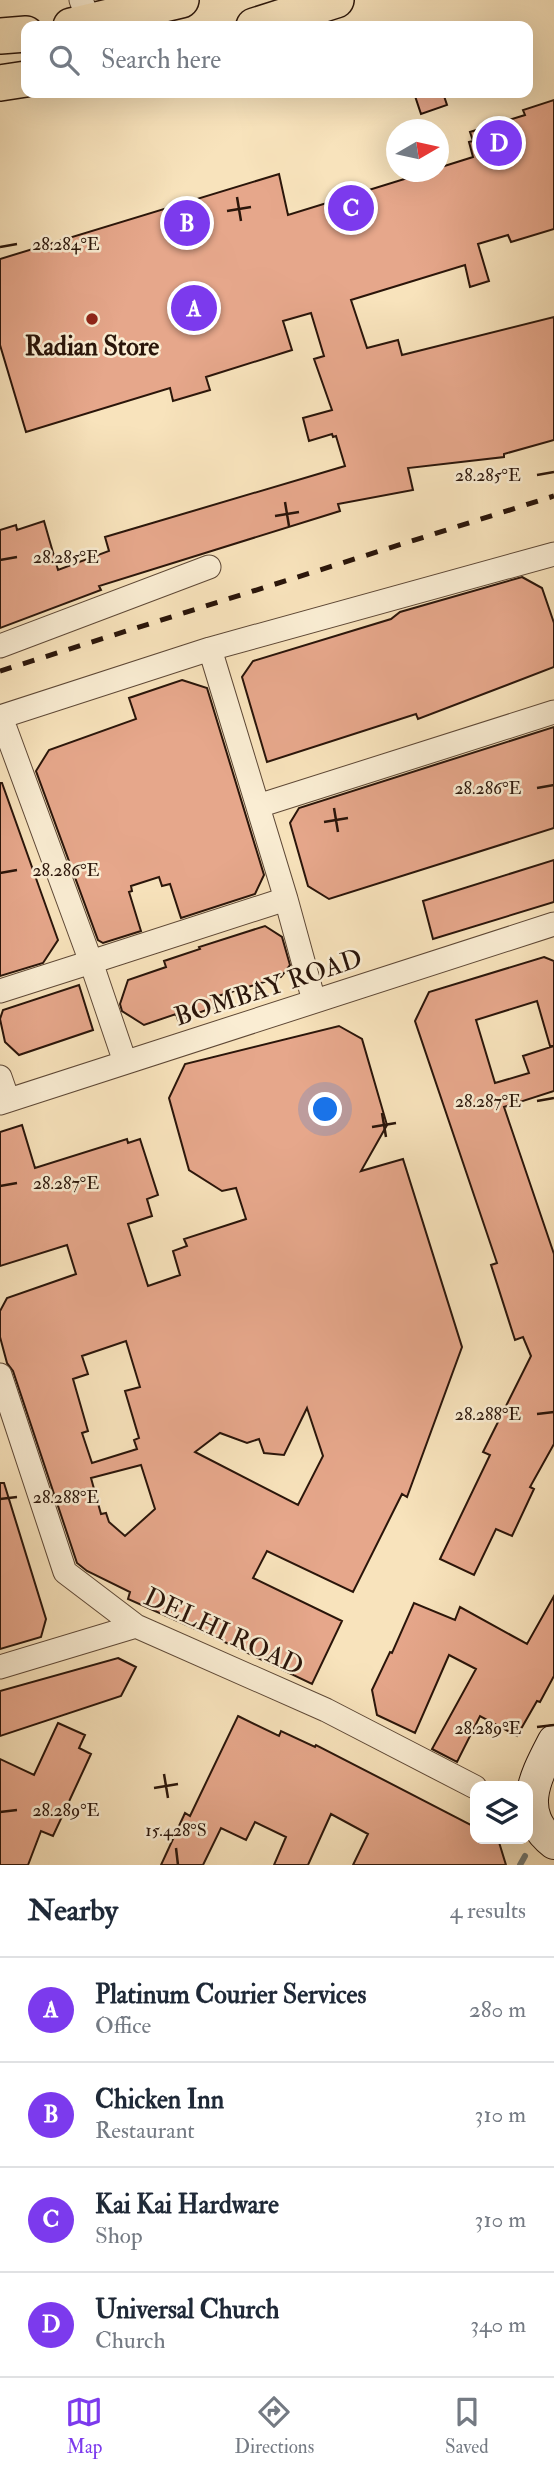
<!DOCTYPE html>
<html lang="en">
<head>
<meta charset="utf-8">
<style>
  body { margin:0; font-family:"IM FELL Double Pica",serif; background:#f6f6f7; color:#1f2937 }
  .controls { position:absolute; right:21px; bottom:21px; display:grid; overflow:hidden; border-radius:14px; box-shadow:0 7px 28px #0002 }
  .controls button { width:63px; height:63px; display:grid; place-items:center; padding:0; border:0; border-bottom:2px solid #e0e1e3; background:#fff; color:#1f2937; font:35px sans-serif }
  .compass { position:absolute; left:386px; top:119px; width:63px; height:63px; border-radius:50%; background:#fff; box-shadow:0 7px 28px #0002; rotate:81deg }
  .you { position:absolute; left:326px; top:1110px; width:24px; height:24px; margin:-18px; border:5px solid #fff; border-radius:50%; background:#1a73e8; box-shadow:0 0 0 10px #1a73e833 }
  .badge { display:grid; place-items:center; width:46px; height:46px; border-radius:50%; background:#7c3aed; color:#fff; font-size:23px; font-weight:700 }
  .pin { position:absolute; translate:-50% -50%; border:4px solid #fff; box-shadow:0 2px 7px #0006 }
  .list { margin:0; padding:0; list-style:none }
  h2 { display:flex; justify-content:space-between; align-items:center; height:91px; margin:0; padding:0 28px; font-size:30px }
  h2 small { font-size:23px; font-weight:400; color:#747a83 }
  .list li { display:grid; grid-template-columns:46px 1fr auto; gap:21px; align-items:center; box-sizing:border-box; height:105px; padding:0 28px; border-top:2px solid #e0e1e3 }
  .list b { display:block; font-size:26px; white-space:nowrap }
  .list p { margin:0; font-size:23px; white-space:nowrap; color:#747a83 }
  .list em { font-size:23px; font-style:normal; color:#747a83 }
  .icon { flex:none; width:38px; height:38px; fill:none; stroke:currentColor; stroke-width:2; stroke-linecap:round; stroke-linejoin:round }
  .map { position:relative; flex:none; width:554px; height:1865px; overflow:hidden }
  .search { position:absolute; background:#fff; box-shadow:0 7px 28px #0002; left:21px; right:21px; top:21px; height:77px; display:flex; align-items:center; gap:18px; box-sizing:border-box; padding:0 24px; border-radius:14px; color:#747a83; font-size:26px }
  .sheet { height:511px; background:#fff }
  nav { display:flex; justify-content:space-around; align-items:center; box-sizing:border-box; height:98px; border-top:2px solid #e0e1e3; background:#fff; font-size:19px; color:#747a83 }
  nav a { display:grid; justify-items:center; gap:4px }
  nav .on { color:#7c3aed }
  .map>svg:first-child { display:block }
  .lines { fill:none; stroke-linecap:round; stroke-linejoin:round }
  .stream { stroke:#717974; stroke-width:6 }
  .building { fill:#e6a78b; stroke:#2a150a; stroke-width:2; fill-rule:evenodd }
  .minor-casing { stroke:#5e4836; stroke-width:25 }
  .secondary-casing { stroke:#2a150a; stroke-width:34 }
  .primary-casing { stroke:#2a150a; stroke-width:38 }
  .minor { stroke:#faedd3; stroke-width:23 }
  .secondary { stroke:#faedd3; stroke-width:32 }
  .primary { stroke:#f8e3bc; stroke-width:35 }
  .rail { stroke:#2a150a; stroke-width:5; stroke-dasharray:12 12; stroke-linecap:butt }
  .ticks { fill:none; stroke:#2a150a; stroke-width:2.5 }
  .poi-dot { fill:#8f2418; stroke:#faedd3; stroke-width:2.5 }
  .labels { text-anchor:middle; stroke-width:5; stroke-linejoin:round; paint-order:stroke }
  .poi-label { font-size:26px; font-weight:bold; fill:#2a150a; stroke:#faedd3 }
  .street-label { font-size:26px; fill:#2a150a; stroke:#faedd3 }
  .ticks-label { font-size:18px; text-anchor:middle; fill:#2a150a; stroke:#faedd3; stroke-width:5; stroke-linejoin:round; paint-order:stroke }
</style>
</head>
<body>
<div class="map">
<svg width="554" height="1865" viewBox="0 0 554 1865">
  <rect width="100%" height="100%" fill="#f8e3bc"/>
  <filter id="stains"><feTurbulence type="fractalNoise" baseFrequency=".00286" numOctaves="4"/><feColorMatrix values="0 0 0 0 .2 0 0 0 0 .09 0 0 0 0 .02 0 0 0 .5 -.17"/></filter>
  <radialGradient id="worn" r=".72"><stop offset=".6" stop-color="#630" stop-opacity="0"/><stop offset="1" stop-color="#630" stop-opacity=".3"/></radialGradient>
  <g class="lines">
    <!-- stream -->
    <path class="stream" d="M520,1865L525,1856"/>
  </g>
  <!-- building -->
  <path class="building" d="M414,93H443L447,105L421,114Z
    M554,100V229L511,242L508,235L478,244L489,281L470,287L465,265L351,300L367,348L398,340L402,355L554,317V440L504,454V457L408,468L413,490L338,504L340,511L99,586L101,590L0,628V530L16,525L17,530L44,521L58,570L109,551L105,537L345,466L336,436L333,437L332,434L309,441L303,418L332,410L314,359L324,356L311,313L283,321L292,350L206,377L210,390L173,401L170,388L26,432L0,345V259L279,174L288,215L427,172H438V168L473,157L469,142L473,141L470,132L525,115L523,110Z
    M522,577L542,588L554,623V667L418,719L416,714L267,762L242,677L253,661L391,619L400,612Z
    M182,680L207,688L264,875L255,894L181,918L170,884L162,886L159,877L131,886L132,891L129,892L141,931L103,943L98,940L36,771L49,750L136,719L129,698Z
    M554,727V828L329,899L308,886L290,823L299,808Z
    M0,783H2L58,940L43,963L0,976Z
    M554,860V902L433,939L423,901Z
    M265,926L282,937L290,965L281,977L215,997L218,1006L178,1020L176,1014L144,1025L122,1011L120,1004L128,980L166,967L164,961L200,949L199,947Z
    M544,957L554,961V1046H550L537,1001L476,1020L495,1083L529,1073L523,1056L554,1046V1091L504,1107L554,1254V1444L530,1487L534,1489L512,1536L496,1529L474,1575L440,1559L490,1455L483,1452L531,1356L523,1337L515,1340L491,1265L497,1263L415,1021L429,992Z
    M79,985L93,1030L19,1055L5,1042L0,1019L3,1010Z
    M339,1026L362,1039L387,1125L361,1171L403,1159L462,1347L407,1497L402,1494L353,1592L267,1551L253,1578L342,1621L312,1684L229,1644L128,1599L130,1592L87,1571L77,1563L13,1371L7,1363L0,1337V1311L7,1298L76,1274L67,1245L0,1266V1132L22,1125L35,1168L127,1139L128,1143L140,1139L158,1195L147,1199L152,1216L128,1224L148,1286L180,1275L173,1251L187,1246L184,1239L246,1219L236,1188L222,1191L189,1170L169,1098L185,1064ZM126,1341L140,1387L125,1391L139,1438L134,1440L137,1449L92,1463L82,1433L88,1431L73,1379L88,1374L82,1356ZM307,1408L323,1456L298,1505L195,1452L220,1433L247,1443L259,1439L264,1453L284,1455ZM141,1465L155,1509L125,1536L109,1522L106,1513L101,1514L91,1478Z
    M0,1483H4L46,1619L41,1637L0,1649Z
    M554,1596V1676L540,1702L537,1701L517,1736L480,1716L457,1762L432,1749L476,1669L449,1655L415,1733L377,1715L372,1690L390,1652L392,1653L414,1603L455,1620L460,1607L527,1644Z
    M118,1658L136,1667L121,1696L0,1736V1691Z
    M238,1716L279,1736L281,1731L315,1747L316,1745L475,1827V1839H498L506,1865H353L368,1834L331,1814L308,1865H274L286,1837L255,1822L246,1840L221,1828L203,1865H161L185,1813L190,1816Z
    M58,1723L85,1735L79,1748L91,1754L53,1836L41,1831L28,1865H0V1759L34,1775Z"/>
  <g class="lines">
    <!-- minor casing -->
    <g class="minor-casing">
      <path id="minor" d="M81,0L90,23
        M0,646L209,567
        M210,649L286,899L314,1001
        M0,717L210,649L554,554
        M258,806L554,712
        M0,991L91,962L1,717
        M125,1062L91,962L286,899
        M0,1077L8,1100
        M0,1103L554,924
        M0,1375L65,1572L136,1626L326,1710L475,1787
        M0,1667L136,1626"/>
    </g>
    <!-- secondary casing -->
    <g class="secondary-casing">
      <path id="secondary" d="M554,1741C536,1776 515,1812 554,1843"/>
    </g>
    <!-- primary casing -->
    <g class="primary-casing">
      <path id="primary" d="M71,26L181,0
        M254,26L336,0
        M0,36L26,34
        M0,83L26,79"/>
    </g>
    <!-- minor -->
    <use href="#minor" class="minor"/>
    <!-- secondary -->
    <use href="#secondary" class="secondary"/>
    <!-- primary -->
    <use href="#primary" class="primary"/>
    <!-- rail -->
    <path class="rail" d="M0,671L554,496"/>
  </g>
  <!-- ticks -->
  <path class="ticks" d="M237,197L241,221M227,211L251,207M0,247L17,244M537,475L554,472M285,502L289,526M275,516L299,512M0,560L17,557M537,788L554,785M334,808L338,832M324,822L348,818M0,873L17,870M537,1101L554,1098M382,1113L386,1137M372,1127L396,1123M0,1186L17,1183M537,1414L554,1412M0,1499L17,1497M537,1727L554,1725M164,1774L168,1798M154,1788L178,1784M0,1812L17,1810M176,1848L178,1865"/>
  <!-- markers -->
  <circle class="poi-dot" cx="92" cy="319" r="7"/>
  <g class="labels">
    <!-- poi labels -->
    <g class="poi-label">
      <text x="92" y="355">Radian Store</text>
    </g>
    <!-- street labels -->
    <g class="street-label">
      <text transform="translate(268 987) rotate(-18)" y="9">BOMBAY ROAD</text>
      <text transform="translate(224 1631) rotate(25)" y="9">DELHI ROAD</text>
    </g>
  </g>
  <g class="ticks-label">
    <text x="66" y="250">28.284°E</text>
    <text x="488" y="481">28.285°E</text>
    <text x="66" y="563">28.285°E</text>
    <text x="488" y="794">28.286°E</text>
    <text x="66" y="876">28.286°E</text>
    <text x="488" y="1107">28.287°E</text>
    <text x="66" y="1189">28.287°E</text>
    <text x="488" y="1420">28.288°E</text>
    <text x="66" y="1503">28.288°E</text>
    <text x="488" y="1734">28.289°E</text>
    <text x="66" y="1816">28.289°E</text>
    <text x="176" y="1836">15.428°S</text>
  </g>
  <rect width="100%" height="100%" filter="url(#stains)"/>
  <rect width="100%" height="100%" fill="url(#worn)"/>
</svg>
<div class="controls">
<button><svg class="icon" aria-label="layers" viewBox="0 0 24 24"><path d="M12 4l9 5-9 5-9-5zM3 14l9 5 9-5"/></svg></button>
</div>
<svg class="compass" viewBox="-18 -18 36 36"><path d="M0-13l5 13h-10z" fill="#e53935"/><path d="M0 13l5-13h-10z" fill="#747a83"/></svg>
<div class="you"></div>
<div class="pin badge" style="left:194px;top:308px">A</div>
<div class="pin badge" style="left:187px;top:223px">B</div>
<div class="pin badge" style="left:351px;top:208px">C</div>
<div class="pin badge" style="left:499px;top:143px">D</div>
<div class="search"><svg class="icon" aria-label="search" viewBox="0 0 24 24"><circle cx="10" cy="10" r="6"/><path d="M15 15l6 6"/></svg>Search here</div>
</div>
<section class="sheet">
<h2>Nearby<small>4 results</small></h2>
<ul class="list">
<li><span class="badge">A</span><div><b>Platinum Courier Services</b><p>Office</p></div><em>280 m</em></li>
<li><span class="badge">B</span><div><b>Chicken Inn</b><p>Restaurant</p></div><em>310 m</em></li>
<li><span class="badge">C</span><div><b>Kai Kai Hardware</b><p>Shop</p></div><em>310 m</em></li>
<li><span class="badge">D</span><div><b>Universal Church</b><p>Church</p></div><em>340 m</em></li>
</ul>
</section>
<nav>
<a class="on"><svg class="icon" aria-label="map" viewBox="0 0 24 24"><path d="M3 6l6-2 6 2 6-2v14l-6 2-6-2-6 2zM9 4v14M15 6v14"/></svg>Map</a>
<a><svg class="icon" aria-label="directions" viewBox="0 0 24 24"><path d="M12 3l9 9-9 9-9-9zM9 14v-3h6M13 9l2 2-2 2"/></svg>Directions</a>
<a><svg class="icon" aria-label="saved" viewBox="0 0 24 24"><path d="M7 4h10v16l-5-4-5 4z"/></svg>Saved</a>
</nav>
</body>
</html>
